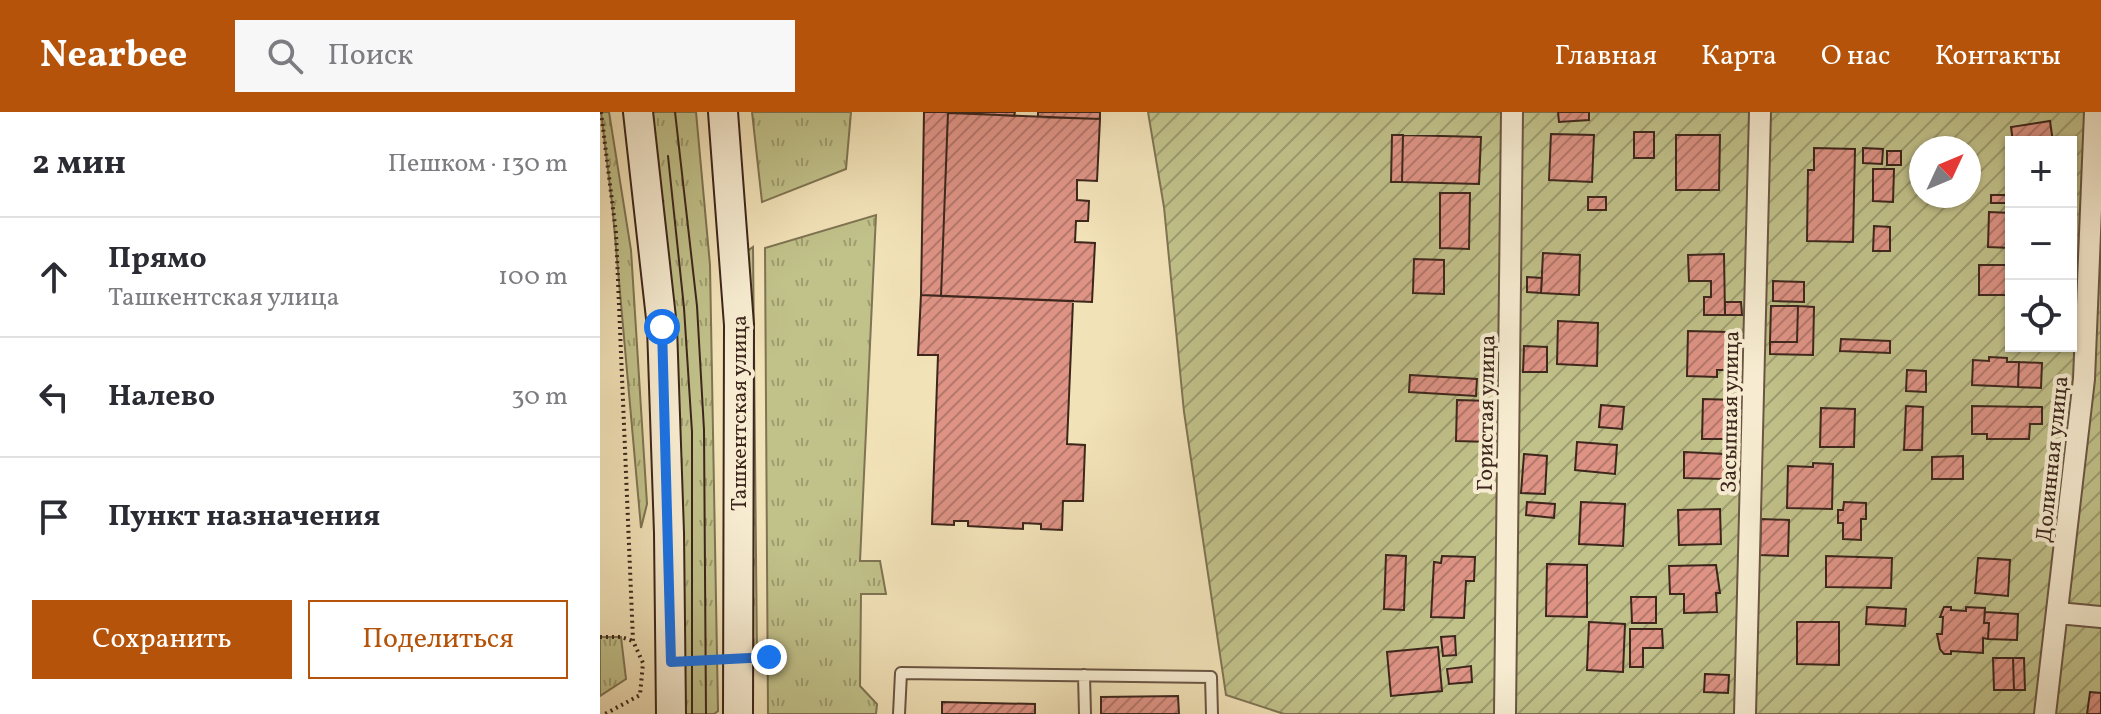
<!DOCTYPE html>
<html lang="ru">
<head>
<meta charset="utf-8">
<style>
  body { margin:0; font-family:Vollkorn,serif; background:#f7f7f7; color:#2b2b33 }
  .controls { position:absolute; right:24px; top:24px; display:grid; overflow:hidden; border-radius:0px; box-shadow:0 2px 6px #0004 }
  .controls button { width:72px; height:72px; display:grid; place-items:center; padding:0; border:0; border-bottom:2px solid #e1e1e2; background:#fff; color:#2b2b33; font:40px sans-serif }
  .compass { position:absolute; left:1309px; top:24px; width:72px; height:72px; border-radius:50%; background:#fff; box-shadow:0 2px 6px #0004; rotate:46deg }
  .stop { position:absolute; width:24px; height:24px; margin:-18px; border:6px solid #1a73e8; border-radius:50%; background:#fff }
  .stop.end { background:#1a73e8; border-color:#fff; box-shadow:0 2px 8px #0008 }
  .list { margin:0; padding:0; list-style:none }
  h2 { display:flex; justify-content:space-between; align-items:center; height:104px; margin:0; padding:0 32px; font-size:34px }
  h2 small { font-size:26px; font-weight:400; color:#7c7c81 }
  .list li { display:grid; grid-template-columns:52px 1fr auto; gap:24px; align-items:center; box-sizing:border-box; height:120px; padding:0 32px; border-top:2px solid #e1e1e2 }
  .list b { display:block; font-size:30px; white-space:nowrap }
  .list p { margin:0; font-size:26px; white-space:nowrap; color:#7c7c81 }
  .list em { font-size:26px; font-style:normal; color:#7c7c81 }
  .actions { display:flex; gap:16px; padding:24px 32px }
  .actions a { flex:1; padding:18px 0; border:2px solid #b45309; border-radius:0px; text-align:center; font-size:28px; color:#b45309 }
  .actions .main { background:#b45309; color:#fff }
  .icon { flex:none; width:44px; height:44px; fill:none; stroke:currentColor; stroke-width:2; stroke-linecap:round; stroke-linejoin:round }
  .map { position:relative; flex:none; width:1501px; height:602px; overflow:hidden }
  header { display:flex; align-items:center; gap:48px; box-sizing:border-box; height:112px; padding:0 40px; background:#b45309; color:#fff }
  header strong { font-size:38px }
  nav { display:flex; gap:44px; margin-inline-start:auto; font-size:28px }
  .search { width:560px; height:72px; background:#f7f7f7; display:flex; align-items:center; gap:20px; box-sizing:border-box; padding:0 28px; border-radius:0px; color:#7c7c81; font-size:30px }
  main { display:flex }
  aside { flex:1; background:#fff }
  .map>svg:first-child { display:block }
  .grass { fill:url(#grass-tufts); stroke:#7f7453; stroke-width:2 }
  .garden { fill:url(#garden-furrows); stroke:#7f7453; stroke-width:2; fill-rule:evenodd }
  .building { fill:url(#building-hatch); stroke:#3d261c; stroke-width:2 }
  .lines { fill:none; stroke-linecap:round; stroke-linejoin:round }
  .lane-casing { stroke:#6a5543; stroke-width:14 }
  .street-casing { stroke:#6a5543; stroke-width:24 }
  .secondary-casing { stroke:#3d261c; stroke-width:32 }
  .path { stroke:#3d261c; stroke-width:4; stroke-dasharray:2 4; stroke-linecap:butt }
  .lane { stroke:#f7ecd1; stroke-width:10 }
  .street { stroke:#f7ecd1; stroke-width:20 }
  .secondary { stroke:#f7ecd1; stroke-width:28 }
  .tram { stroke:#3d261c; stroke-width:2 }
  .route { stroke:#1a73e8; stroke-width:10 }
  .labels { text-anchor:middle; stroke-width:8; stroke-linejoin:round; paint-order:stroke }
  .street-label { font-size:22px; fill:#3d261c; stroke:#f7ecd1 }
</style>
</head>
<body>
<header>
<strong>Nearbee</strong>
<div class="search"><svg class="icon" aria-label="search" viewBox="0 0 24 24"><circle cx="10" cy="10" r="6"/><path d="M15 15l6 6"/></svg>Поиск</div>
<nav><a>Главная</a><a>Карта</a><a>О нас</a><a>Контакты</a></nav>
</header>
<main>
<aside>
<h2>2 мин<small>Пешком · 130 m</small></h2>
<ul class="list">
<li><svg class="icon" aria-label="ahead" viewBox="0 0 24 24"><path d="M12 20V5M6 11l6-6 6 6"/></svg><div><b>Прямо</b><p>Ташкентская улица</p></div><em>100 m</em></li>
<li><svg class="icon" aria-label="left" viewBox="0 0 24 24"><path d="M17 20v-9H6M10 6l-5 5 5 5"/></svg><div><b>Налево</b></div><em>30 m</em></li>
<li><svg class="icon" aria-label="arrive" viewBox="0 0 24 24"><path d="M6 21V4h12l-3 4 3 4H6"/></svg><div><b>Пункт назначения</b></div></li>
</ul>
<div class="actions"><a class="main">Сохранить</a><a>Поделиться</a></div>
</aside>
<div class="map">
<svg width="1501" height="602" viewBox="0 0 1501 602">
  <defs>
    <pattern id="grass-tufts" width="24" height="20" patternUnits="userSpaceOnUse" patternTransform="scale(2)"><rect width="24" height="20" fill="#c1c18a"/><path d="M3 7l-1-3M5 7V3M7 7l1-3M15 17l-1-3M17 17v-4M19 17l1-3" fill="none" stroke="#9e9d70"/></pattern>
    <pattern id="garden-furrows" width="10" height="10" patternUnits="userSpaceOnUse" patternTransform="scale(2)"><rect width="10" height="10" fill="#c1c18a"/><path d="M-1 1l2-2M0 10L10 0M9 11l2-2" fill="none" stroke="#9e9d70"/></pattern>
    <pattern id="building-hatch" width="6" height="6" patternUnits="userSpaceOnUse" patternTransform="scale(2)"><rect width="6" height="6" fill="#de9385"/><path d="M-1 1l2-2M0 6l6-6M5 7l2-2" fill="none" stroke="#b5786c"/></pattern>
  </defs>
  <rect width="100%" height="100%" fill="#f2e2b8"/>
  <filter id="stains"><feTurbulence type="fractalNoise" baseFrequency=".0025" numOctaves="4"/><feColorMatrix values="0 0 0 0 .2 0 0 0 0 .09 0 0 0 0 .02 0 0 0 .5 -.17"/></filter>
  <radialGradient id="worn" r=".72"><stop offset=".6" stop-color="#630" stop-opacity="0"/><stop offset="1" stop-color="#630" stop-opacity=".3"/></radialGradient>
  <!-- grass -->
  <path class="grass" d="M1,0H9L31,138L47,392L41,416L12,91Z
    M43,0H96L110,153L118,599L114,602H83Z
    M152,0H251L246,57L162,90Z
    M276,103L260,449H280L286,482H261L260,574L277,592L276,602H168L165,136Z
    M153,135L157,545L145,546L142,143Z
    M0,525H21L26,567L0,584Z"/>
  <!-- garden -->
  <path class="garden" d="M548,0H1501V602H684L626,583L584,300L564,95ZM1411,30H1471V234H1411ZM1321,36H1369V84H1321Z"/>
  <!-- building -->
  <path class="building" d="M324,0H348L341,184L321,183Z
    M348,0H415L414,4Z
    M438,0H500V7L438,5Z
    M958,0H989V8L959,10Z
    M348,1L500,7L497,69L477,68V88L489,89L488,109H476L475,130L495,131L492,190L341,184Z
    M1450,9L1453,30H1413L1411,15Z
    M1034,20H1054V46H1034Z
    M951,22L994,23L992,70L949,68Z
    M792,23H803L802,70H791Z
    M803,23L881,25L879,72L802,70Z
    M1076,23H1120L1119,78H1076Z
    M1214,36L1255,37L1253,130L1207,129L1208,58H1214Z
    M1263,36L1283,37L1282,52L1263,51Z
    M1287,39H1301V53H1287Z
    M1273,57H1294L1293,90L1273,89Z
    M840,81H870L869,137L840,136Z
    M1391,83H1409V91H1391Z
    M988,85H1006V98H988Z
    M1389,100L1411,101V136L1388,135Z
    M1274,114L1290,115V139H1273Z
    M943,141L980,143L979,183L941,181Z
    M1124,142L1125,203H1104V185H1111V169H1089L1088,143Z
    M814,147L844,148V182L813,181Z
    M1379,153H1411V183H1379Z
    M927,165L942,166L941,181L927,180Z
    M1173,169L1204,170V190L1173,189Z
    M321,183L473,189L467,332L485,333L483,389H463L462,418L441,417V412L423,411V417L368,414V409H354V413L332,412L338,243H318Z
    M1125,190H1141L1142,203H1125Z
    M1171,194H1198L1197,230H1170Z
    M1198,194L1214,195L1213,243L1170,242V230H1197Z
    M958,209L998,211L997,254L957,252Z
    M1088,219L1129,220V234H1137L1136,258H1117V265L1087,264Z
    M1241,227L1290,229V241L1240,239Z
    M924,234L947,235V260H923Z
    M1389,245L1407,246V250H1419L1418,275L1372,273L1373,248L1389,249Z
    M1419,250L1442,251L1441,276L1418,275Z
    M1307,258L1326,259V280L1306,279Z
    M810,263L877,267L876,284L809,280Z
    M1103,287L1137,288V327H1102Z
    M857,288L890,289V330L856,329Z
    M1001,293L1024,295L1022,317L999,315Z
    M1306,294L1323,295L1322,338H1304Z
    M1372,294L1442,295V312H1430L1429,327H1387V322H1372Z
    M1221,296L1255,297L1254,335H1220Z
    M977,330L1017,333L1015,362L975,358Z
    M1084,340L1125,342L1124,367L1084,366Z
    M924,342L947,344L945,382L921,381Z
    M1363,344V367H1332V345Z
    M1213,351L1233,352L1232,397L1187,396L1188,354L1213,355Z
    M927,390L955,392L954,406L926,403Z
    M981,390L1025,392L1023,434L979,432Z
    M1244,390L1266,391V407H1261V428L1243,427V411H1238V398H1243Z
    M1120,397L1121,432L1079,433L1078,398Z
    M1161,407L1189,408L1188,444L1160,443Z
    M786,443L806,444L804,498L784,497Z
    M842,444L875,445L874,469H866L864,506L831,505L834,450L841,451Z
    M1226,444L1292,446L1291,476L1226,475Z
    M1378,446L1410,448L1408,484L1375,481Z
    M947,452L987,453V505L946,504Z
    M1116,453L1120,481H1116L1117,500L1084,501V482H1070L1069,454Z
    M1031,485H1056V511H1032Z
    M1267,495L1306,497L1305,514L1266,512Z
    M1344,495H1351V498L1366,499V495L1385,496L1384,511H1389L1388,527L1383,526V541L1351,539V542H1344L1340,537L1337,522H1342L1343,505H1340Z
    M1385,500L1418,502L1417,528L1388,527L1389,511H1384Z
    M989,510L1025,512L1023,560L987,558Z
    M1197,510H1239V553L1197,552Z
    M1030,517H1062L1063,536H1043V555H1030Z
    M855,524L856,543L843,544L841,525Z
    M838,535L842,579L791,584L787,540Z
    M1393,546H1413L1414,578H1394Z
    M1413,546H1424L1425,578H1414Z
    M871,554L872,570L849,572L847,557Z
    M1105,562L1129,563L1128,581L1104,580Z
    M1490,580L1501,581V602H1487Z
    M578,584L579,602H501V585Z
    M342,590L435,592V602H342Z"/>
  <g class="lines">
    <!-- lane casing -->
    <g class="lane-casing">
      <path id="lane" d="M484,563L485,602
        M299,602L301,561L611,565L612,602"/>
    </g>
    <!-- street casing -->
    <g class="street-casing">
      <path id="street" d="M1458,501L1501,505
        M905,602L912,0
        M1145,602L1160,0
        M1445,602L1484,267L1495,0"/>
    </g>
    <!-- secondary casing -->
    <g class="secondary-casing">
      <path id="secondary" d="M38,0L62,215L69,421L71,602
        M123,0L139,213L138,602"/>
    </g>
    <!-- path -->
    <path class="path" d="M1,0L16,121L33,529L43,551L40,583L5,602
      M0,525H21L33,529
      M93,550L116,547"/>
    <!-- lane -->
    <use href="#lane" class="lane"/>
    <!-- street -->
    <use href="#street" class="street"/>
    <!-- secondary -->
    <use href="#secondary" class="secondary"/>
    <!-- tram -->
    <path class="tram" d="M75,0L97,194L104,318L106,602
      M68,44L84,196L92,320V602"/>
  </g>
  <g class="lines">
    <!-- route -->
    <path class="route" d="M62,215L71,550L169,545"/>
  </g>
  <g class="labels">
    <!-- street labels -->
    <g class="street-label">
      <text transform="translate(1129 300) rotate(-89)" y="8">Засыпная улица</text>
      <text transform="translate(138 301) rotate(-90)" y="8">Ташкентская улица</text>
      <text transform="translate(885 301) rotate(-89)" y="8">Гористая улица</text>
      <text transform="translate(1451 347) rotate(-84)" y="8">Долинная улица</text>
    </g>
  </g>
  <rect width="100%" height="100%" filter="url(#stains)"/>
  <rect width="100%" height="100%" fill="url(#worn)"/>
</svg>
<div class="controls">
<button>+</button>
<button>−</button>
<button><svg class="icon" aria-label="locate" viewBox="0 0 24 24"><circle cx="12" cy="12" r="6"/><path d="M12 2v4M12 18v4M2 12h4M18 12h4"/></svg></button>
</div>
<svg class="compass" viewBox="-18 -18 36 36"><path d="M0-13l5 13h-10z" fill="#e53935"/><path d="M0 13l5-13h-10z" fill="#7c7c81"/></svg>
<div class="stop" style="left:62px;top:215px"></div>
<div class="stop end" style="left:169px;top:545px"></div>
</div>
</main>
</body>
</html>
